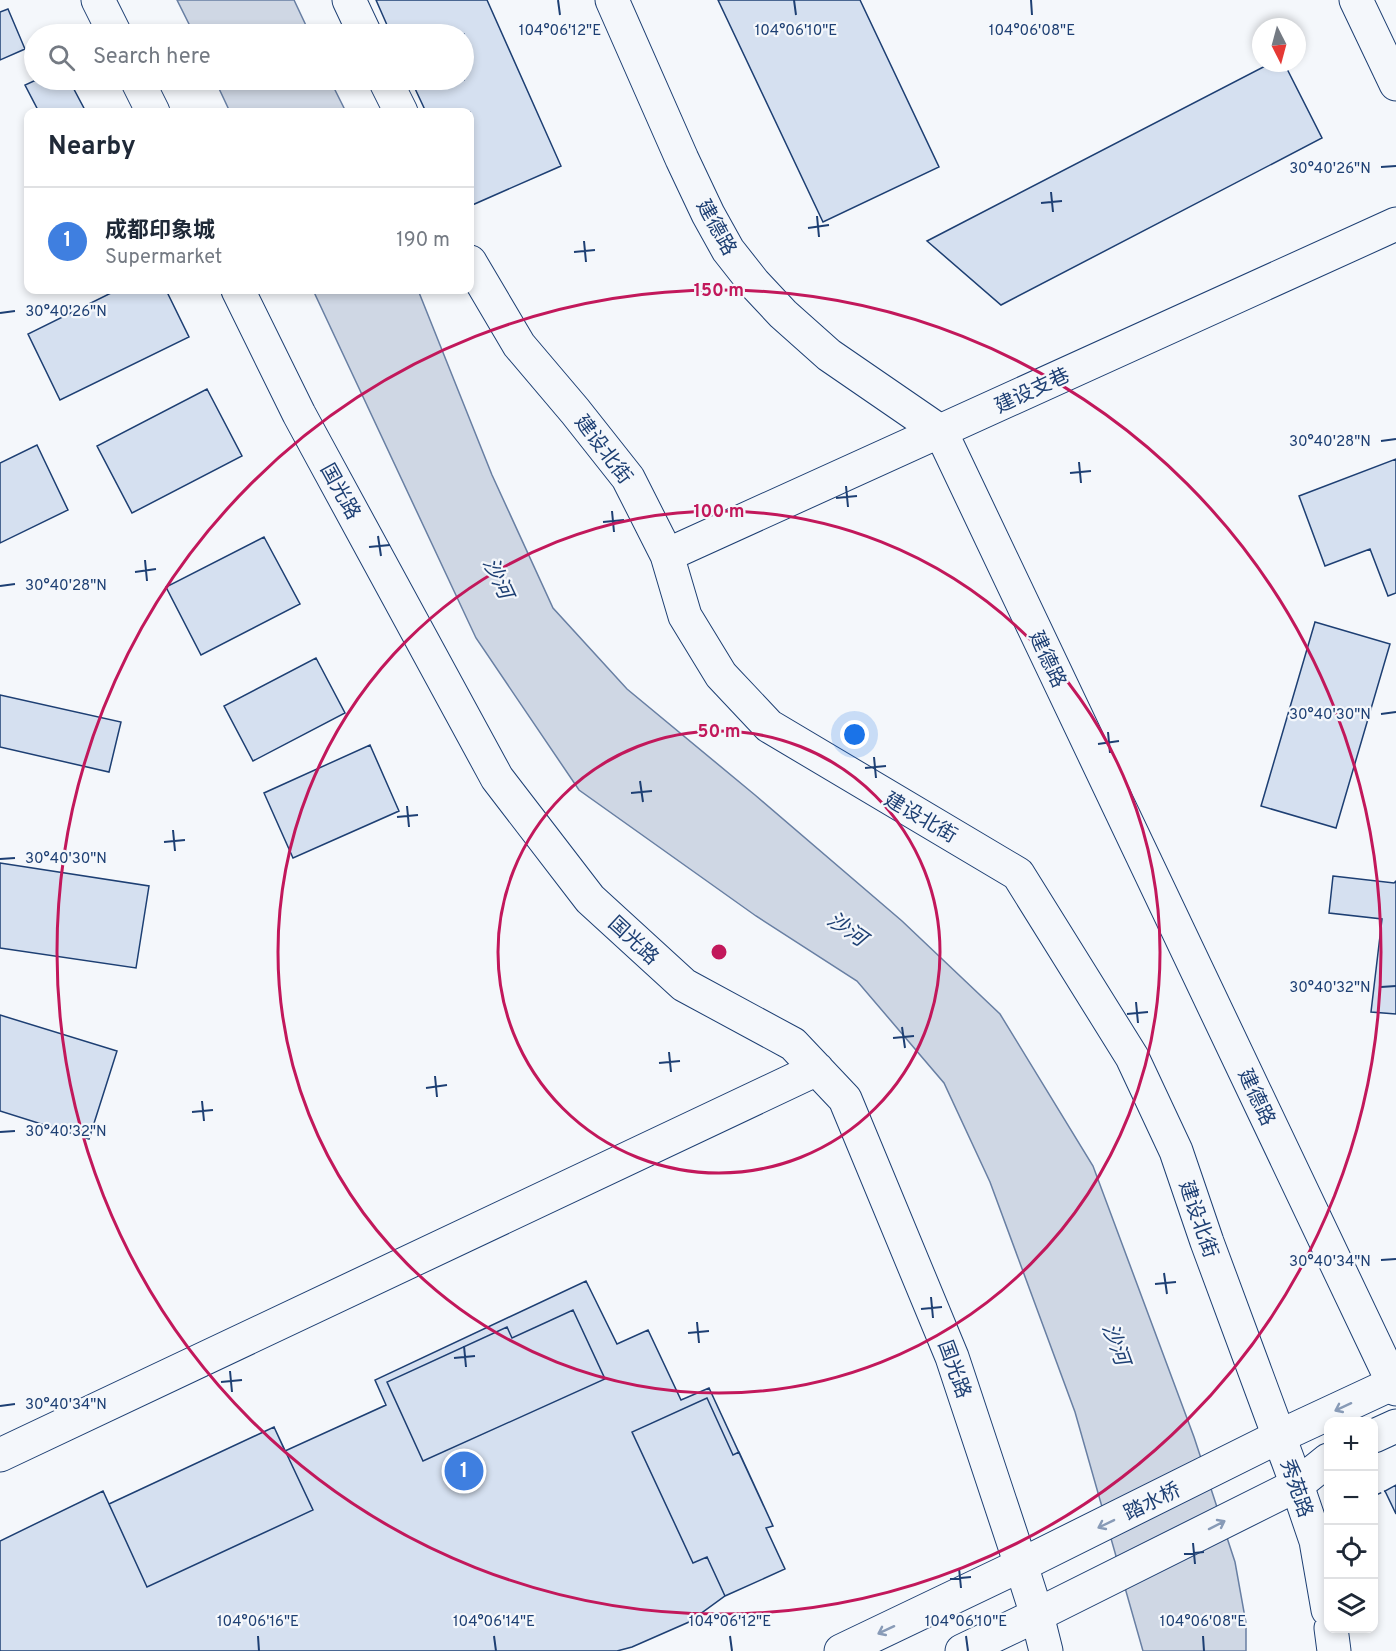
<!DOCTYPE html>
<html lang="en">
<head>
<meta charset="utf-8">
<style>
  body { margin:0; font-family:Overpass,"Noto Sans SC",sans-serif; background:#f6f6f7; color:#1f2937 }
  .controls { position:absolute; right:18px; bottom:18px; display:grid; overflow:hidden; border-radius:12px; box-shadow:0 3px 9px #0003 }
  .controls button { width:54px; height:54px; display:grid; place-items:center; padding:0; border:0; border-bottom:2px solid #e0e1e3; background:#fff; color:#1f2937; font:30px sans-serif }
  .compass { position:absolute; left:1252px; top:18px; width:54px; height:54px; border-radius:50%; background:#fff; box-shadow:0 3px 9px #0003; rotate:174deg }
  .you { position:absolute; left:855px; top:735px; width:21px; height:21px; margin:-15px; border:4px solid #fff; border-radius:50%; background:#1a73e8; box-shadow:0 0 0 9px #1a73e833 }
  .badge { display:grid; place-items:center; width:39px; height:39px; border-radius:50%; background:#111827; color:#fff; font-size:20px; font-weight:700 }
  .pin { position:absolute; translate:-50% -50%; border:3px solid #fff; box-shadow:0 2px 6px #0006 }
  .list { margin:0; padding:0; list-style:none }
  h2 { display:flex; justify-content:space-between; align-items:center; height:78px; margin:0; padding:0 24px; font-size:26px }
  h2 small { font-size:20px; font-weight:400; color:#747a83 }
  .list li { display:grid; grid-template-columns:39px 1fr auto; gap:18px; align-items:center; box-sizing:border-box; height:108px; padding:0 24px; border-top:2px solid #e0e1e3 }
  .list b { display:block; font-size:22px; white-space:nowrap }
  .list p { margin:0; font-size:20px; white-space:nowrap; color:#747a83 }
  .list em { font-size:20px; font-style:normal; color:#747a83 }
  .icon { flex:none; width:33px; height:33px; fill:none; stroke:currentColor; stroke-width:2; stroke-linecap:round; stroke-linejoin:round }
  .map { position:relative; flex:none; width:1396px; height:1651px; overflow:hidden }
  .search { position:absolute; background:#fff; box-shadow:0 3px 9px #0003; left:24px; top:24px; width:450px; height:66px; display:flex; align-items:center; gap:15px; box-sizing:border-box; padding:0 21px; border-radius:33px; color:#747a83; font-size:22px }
  .panel { position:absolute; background:#fff; box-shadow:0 3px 9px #0003; left:24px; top:108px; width:450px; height:186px; border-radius:12px }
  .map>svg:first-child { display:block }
  .water { fill:#cfd7e4; stroke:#687fa3; stroke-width:1.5 }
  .building { fill:#d5e0f0; stroke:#1d3f73; stroke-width:1.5 }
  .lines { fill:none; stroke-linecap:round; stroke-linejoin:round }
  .minor-casing { stroke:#1d3f73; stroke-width:35 }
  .major-casing { stroke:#1d3f73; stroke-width:35 }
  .minor { stroke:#f4f7fb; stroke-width:33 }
  .major { stroke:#f4f7fb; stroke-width:33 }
  .fence { stroke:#1d3f73; stroke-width:1.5; stroke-dasharray:8 3; stroke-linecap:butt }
  .oneway { stroke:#889bb7 }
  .ticks { fill:none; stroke:#1d3f73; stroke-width:2 }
  .ring { fill:none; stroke:#c2185b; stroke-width:3 }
  .labels { text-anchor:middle; stroke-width:4.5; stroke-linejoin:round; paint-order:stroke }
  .street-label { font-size:20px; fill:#1d3f73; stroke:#f4f7fb }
  .water-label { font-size:21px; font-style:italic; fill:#1d3f73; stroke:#f4f7fb }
  .ticks-label { font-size:15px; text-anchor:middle; fill:#1d3f73; stroke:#f4f7fb; stroke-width:4.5; stroke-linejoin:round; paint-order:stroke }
  .centre { fill:#c2185b; stroke:#f4f7fb; stroke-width:3 }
  .ring-label { font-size:18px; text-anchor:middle; font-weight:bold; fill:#c2185b; stroke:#f4f7fb; stroke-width:4.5; stroke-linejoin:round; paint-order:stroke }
</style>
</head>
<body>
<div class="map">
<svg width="1396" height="1651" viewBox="0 0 1396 1651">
  <rect width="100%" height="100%" fill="#f4f7fb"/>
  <!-- water -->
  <path class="water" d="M177,0H294L310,34H194Z
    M215,80H330L346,112H230Z
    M313,290H418L492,475L553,608L627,689L755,795L902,921L1000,1014L1093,1166L1194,1437L1235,1562L1246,1623V1651H1143L1075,1412L990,1182L944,1083L857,981L756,916L579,790L476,638Z"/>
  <!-- building -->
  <path class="building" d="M376,0H487L561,166L470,206V112H426L411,80H464V34H391Z
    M718,0H860L939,167L823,222Z
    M8,9L25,49L0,60V12Z
    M1271,63H1284L1322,138L1001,305L927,241Z
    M36,80H69L86,112H39L25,85Z
    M117,290H166L189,337L60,400L28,334Z
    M207,389L242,456L132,513L97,446Z
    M37,445L68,510L0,543V463Z
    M1396,459V593L1388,596L1370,549L1325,566L1299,496Z
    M264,537L300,604L201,655L166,587Z
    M1315,622L1390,644L1336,828L1261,806Z
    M316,658L345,713L253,761L224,706Z
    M0,695L121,722L109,772L0,747Z
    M370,745L399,811L293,858L264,793Z
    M0,863L149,886L136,968L0,948Z
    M1333,876L1394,883L1396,881V1014L1371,1012L1382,919L1329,913Z
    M0,1015L117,1051L89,1139L0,1111Z
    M586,1281L617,1344L648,1330L681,1400L709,1388L773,1526L766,1528L785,1569L725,1596L689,1622L632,1647L617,1651H0V1541L103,1491L109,1504L274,1427L285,1451L386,1405L375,1380Z
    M573,1310L605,1379L423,1461L387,1382L507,1327L512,1338Z
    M707,1398L733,1455L739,1452L773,1526L766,1528L785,1569L725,1596L707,1557L693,1563L632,1432Z
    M274,1427L313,1510L147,1587L109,1504Z
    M1396,1485V1514L1385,1491Z"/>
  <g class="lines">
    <!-- minor casing -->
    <g class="minor-casing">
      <path id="minor" d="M98,0L115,34
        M349,0L365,34
        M612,0L682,159L708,214L728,250L754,283L783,314L829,355L941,432L1396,1389
        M1356,0L1396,84
        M137,80L153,112
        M385,80L401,112
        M470,262L519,345L575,411L628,478L667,555L685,616L721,675L769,726L1018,874L1132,1057L1176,1151L1207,1242L1297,1485L1316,1541L1328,1610
        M238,290L299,414L497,778L590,899L684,985L793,1044L845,1099L952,1357L1021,1565L1037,1615L1046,1651
        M667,555L1396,224
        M0,1455L817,1069
        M1331,1628L1334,1651"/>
    </g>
    <!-- major casing -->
    <g class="major-casing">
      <path id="major" d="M1374,1436L1396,1426
        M841,1651L1021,1565L1280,1436L1396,1382
        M962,1651L1037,1615L1297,1485L1328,1460"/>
    </g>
    <!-- minor -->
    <use href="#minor" class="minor"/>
    <!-- major -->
    <use href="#major" class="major"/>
    <!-- fence -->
    <path class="fence" d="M1374,1496L1385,1491"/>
  </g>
  <!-- one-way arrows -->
  <defs><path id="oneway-shaft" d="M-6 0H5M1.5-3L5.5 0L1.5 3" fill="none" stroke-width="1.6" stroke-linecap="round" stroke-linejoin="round" transform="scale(1.5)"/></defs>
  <g class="oneway">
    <use href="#oneway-shaft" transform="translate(1343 1407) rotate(155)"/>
    <use href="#oneway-shaft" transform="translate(1106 1524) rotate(154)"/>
    <use href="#oneway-shaft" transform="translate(1217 1525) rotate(-27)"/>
    <use href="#oneway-shaft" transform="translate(886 1630) rotate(155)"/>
  </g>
  <!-- ticks -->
  <path class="ticks" d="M558,0L560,15M794,0L796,15M1031,0L1032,15M1381,167L1396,166M1051,192L1053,212M1041,203L1062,201M817,216L819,237M808,228L829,225M584,241L586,262M574,252L595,250M0,313L15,311M1381,441L1396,439M1079,462L1081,483M1070,473L1091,471M846,486L848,507M836,498L857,496M612,511L614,532M603,522L624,520M378,536L381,556M369,547L390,545M145,560L147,581M135,572L156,569M0,586L15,584M1381,714L1396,712M1108,732L1110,753M1098,744L1119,741M874,757L876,778M865,768L886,766M640,781L643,802M631,793L652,791M407,806L409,827M397,817L418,815M173,830L175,851M164,842L185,840M0,859L15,858M1381,987L1396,986M1136,1002L1138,1023M1127,1014L1148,1012M902,1027L905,1048M893,1038L914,1036M669,1052L671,1072M659,1063L680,1061M435,1076L437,1097M426,1088L447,1085M202,1101L204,1121M192,1112L213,1110M0,1132L15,1131M1381,1260L1396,1259M1164,1273L1167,1294M1155,1284L1176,1282M931,1297L933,1318M921,1309L942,1307M697,1322L699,1343M688,1333L709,1331M464,1346L466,1367M454,1358L475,1356M230,1371L232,1392M221,1382L242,1380M0,1406L15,1404M1193,1543L1195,1564M1184,1554L1204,1552M959,1568L961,1588M950,1579L971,1577M258,1636L259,1651M494,1636L496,1651M730,1636L732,1651M966,1636L968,1651M1203,1636L1204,1651"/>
  <!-- distance rings -->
  <g class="ring">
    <circle cx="719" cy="952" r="221"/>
    <circle cx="719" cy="952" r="441"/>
    <circle cx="719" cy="952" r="662"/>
  </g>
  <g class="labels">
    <!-- street labels -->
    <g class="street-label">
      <text transform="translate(717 227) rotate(61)" y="7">建德路</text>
      <text transform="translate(1032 390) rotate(-25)" y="7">建设支巷</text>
      <text transform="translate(604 449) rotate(53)" y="7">建设北街</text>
      <text transform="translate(341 491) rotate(61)" y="7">国光路</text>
      <text transform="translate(1048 659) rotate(65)" y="7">建德路</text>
      <text transform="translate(921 817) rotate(30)" y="7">建设北街</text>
      <text transform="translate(634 940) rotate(43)" y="7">国光路</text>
      <text transform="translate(1257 1097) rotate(65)" y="7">建德路</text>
      <text transform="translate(1199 1219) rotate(71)" y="7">建设北街</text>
      <text transform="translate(955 1369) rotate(70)" y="7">国光路</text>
      <text transform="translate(1297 1488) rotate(71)" y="7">秀苑路</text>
      <text transform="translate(1152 1501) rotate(-26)" y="7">踏水桥</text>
    </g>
    <!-- water labels -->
    <g class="water-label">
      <text transform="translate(498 578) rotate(65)" y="7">沙河</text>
      <text transform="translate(847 929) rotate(35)" y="7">沙河</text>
      <text transform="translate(1116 1344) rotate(70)" y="7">沙河</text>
    </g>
  </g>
  <g class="ticks-label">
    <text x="560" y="35">104°06'12"E</text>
    <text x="796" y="35">104°06'10"E</text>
    <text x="1032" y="35">104°06'08"E</text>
    <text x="1330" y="173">30°40'26"N</text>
    <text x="66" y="316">30°40'26"N</text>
    <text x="1330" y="446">30°40'28"N</text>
    <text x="66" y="590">30°40'28"N</text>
    <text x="1330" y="719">30°40'30"N</text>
    <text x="66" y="863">30°40'30"N</text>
    <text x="1330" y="992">30°40'32"N</text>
    <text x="66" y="1136">30°40'32"N</text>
    <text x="1330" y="1266">30°40'34"N</text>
    <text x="66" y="1409">30°40'34"N</text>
    <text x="258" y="1626">104°06'16"E</text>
    <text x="494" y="1626">104°06'14"E</text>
    <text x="730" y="1626">104°06'12"E</text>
    <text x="966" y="1626">104°06'10"E</text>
    <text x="1203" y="1626">104°06'08"E</text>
  </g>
  <circle cx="719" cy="952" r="9" class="centre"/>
  <g class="ring-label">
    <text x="719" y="296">150 m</text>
    <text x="719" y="517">100 m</text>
    <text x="719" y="737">50 m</text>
  </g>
</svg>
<div class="controls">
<button>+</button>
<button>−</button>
<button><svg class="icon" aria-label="locate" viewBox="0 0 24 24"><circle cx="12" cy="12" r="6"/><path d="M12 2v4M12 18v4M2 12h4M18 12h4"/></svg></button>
<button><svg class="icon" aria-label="layers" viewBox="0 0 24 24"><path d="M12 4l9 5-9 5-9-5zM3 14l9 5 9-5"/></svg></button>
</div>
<svg class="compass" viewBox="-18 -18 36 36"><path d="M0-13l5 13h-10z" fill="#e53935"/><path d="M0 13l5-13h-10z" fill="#747a83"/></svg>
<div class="you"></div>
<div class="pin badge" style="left:464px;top:1471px;background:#3f7fe0">1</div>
<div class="search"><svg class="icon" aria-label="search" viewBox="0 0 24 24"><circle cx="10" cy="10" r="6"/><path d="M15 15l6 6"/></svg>Search here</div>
<section class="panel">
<h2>Nearby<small></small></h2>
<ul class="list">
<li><span class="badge" style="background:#3f7fe0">1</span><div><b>成都印象城</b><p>Supermarket</p></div><em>190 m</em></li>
</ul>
</section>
</div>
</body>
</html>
